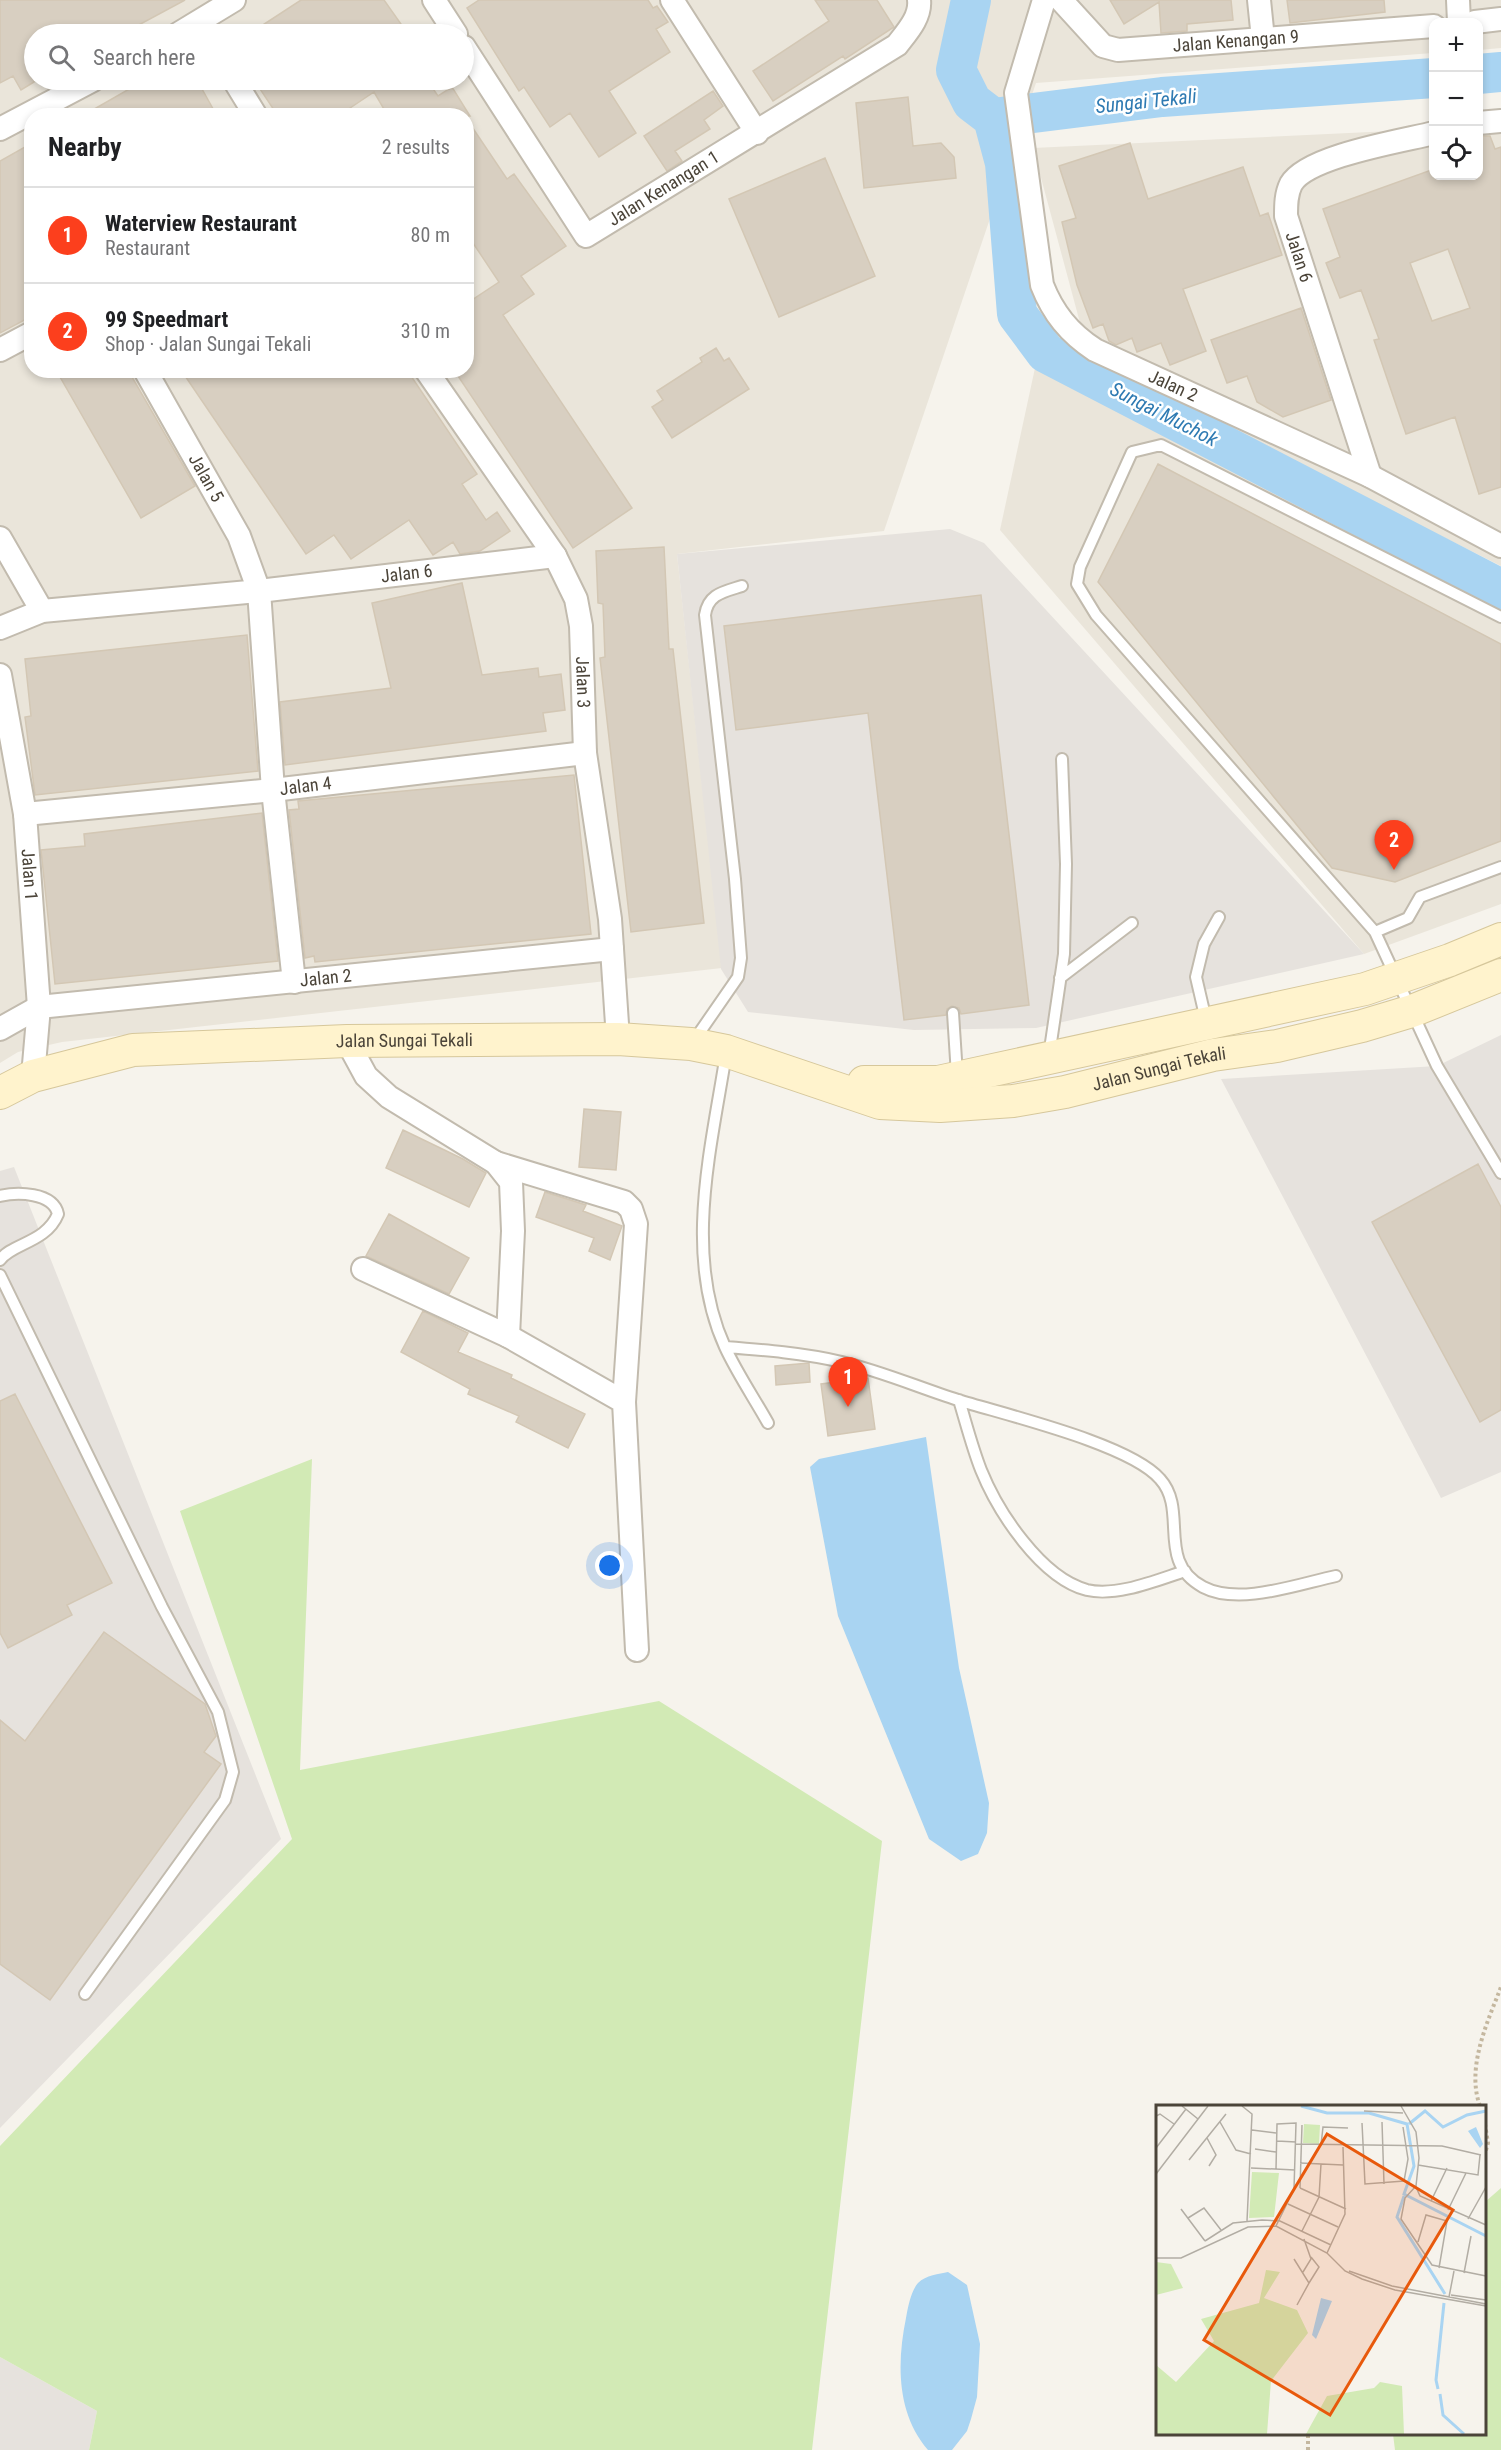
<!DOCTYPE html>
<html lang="en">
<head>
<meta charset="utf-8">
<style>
  body { margin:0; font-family:"Roboto Condensed",sans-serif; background:#f6f6f6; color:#202124 }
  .controls { position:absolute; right:18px; top:18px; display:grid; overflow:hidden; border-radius:12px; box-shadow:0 3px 9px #0003 }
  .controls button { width:54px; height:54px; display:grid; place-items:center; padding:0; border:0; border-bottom:2px solid #e0e0e0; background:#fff; color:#202124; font:30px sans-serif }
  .you { position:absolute; left:610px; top:1566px; width:21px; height:21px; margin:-15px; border:4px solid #fff; border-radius:50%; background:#1a73e8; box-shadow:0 0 0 9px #1a73e833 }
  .badge { display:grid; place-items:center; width:39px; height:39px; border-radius:50%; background:#fc3f1d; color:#fff; font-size:20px; font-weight:700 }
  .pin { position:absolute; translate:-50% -50px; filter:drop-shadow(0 2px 3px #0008) }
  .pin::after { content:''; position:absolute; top:32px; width:21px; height:18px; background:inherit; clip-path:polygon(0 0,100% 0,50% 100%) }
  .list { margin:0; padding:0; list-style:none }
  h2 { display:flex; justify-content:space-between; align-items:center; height:78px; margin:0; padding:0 24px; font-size:26px }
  h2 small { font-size:20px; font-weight:400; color:#757577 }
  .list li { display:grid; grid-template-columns:39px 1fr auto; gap:18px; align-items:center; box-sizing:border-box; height:96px; padding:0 24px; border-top:2px solid #e0e0e0 }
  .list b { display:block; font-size:22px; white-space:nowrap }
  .list p { margin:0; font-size:20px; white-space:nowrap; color:#757577 }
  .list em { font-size:20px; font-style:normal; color:#757577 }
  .icon { flex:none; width:33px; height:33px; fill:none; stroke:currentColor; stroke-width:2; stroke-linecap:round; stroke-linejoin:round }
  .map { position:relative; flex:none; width:1501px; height:2450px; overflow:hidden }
  .search { position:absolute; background:#fff; box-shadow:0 3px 9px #0003; left:24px; top:24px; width:450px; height:66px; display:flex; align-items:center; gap:15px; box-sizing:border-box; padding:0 21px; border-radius:33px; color:#757577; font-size:22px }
  .panel { position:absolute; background:#fff; box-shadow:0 3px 9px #0003; left:24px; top:108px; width:450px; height:270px; border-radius:24px }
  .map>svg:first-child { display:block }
  .residential { fill:#eae5da; fill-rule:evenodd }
  .industrial { fill:#e6e2dd }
  .green { fill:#d2eab5 }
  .water { fill:#a9d4f2 }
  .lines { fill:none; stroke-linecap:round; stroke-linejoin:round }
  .river { stroke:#a9d4f2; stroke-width:40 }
  .building { fill:#d8cfc1; stroke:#d3c7b4; stroke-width:1.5; fill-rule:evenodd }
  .lane-casing { stroke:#c2bbae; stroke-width:14 }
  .street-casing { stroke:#c2bbae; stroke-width:26 }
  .secondary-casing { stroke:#d6c79b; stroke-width:34 }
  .path { stroke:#c4b79f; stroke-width:4; stroke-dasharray:3 3; stroke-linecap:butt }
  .lane { stroke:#fff; stroke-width:10 }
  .street { stroke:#fff; stroke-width:22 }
  .secondary { stroke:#fff3cd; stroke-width:32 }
  .labels { text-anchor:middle; stroke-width:5; stroke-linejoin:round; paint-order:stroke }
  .street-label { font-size:18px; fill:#4b4439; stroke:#fff }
  .water-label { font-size:20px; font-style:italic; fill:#2e7ab2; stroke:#fff }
  .inset-river { fill:none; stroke:#a9d4f2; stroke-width:3 }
  .inset-road { fill:none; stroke:#b2ada4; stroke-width:1.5 }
  .view { fill:#e8590c; fill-opacity:0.15; stroke:#e8590c; stroke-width:3 }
  .inset-edge { fill:none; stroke:#4b4439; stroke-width:3 }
</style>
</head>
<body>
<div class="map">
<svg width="1501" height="2450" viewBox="0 0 1501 2450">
  <rect width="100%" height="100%" fill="#f6f3ec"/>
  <!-- residential -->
  <path class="residential" d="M0,0H1501V48L1479,50L1478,22H1434L1433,53L1036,83L884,531L677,554L722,968L62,1042L18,1052L0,1063ZM34,34H464V80H34ZM32,116H466V370H32Z
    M1501,125V566L1090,360L1033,148L1433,129L1434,176H1478L1479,126Z
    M1035,368L1501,604V904L1364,954L1000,530Z"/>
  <!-- industrial -->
  <path class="industrial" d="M950,529L984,543L1364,954L1036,1028L914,1030L748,1012L721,969L677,554Z
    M1501,1035V1472L1441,1498L1221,1079L1437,1066Z
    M14,1167L281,1839L0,2128V1171Z
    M0,2357L97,2411L89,2450H0Z"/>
  <!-- green -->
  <path class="green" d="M312,1459L300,1770L659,1701L882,1841L812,2450H89L97,2411L0,2357V2146L292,1839L180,1511Z
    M1501,2188V2450H1395L1393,2434H1484L1485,2202Z"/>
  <!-- water -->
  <path class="water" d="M926,1437L959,1668L989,1803L987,1833L978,1854L961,1861L929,1839L838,1616L810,1467L819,1459Z
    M948,2272L967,2285L980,2344L977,2397L971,2419L967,2431L952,2450H928C896,2413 897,2362 906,2318C908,2307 911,2291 918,2283C926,2275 939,2274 948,2272Z"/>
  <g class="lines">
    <!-- river -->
    <path class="river" d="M971,0L956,70L972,102L993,118L1162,97L1434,78
      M1478,74L1501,72
      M993,118L1005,163L1017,314L1046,353L1501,589"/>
  </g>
  <!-- building -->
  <path class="building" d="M0,0H185L122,34H34V82L21,90L13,76L0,83Z
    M301,0H384L408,34H249Z
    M479,0H648L653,8L657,6L668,22L656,29L670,52L609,91L636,133L599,157L570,113L550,127L524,87L519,91L467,8Z
    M815,0H877L894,27L845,59L843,56L773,101L753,71L829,21Z
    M1110,0H1231L1233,20L1187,24V31L1161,33L1159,2L1124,24Z
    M1287,0H1384L1385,12L1290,23Z
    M145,80H197L217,116H82Z
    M254,80H427L438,96L452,87L470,116H388L374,92L338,116H278Z
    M713,91L723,106L704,120L710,129L675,151L682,161L667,171L644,136Z
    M908,97L913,146L941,143L954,157L956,178L864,188L856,103Z
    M466,118L507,179L514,174L566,246L521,276L534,294L503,315L632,508L573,548L454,370H466V304L499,282L473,243L466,247Z
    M1479,136H1490L1495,149L1501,147V487L1479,494L1455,417L1406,434L1374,340L1379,339L1361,290L1340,298L1326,263L1340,257L1323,209L1434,169V176H1479ZM1448,249L1470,308L1432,321L1410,263Z
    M32,143V316L0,333V161Z
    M1130,143L1148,199L1243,167L1260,216L1268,213L1282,255L1183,289L1206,351L1170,365L1161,343L1137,352L1132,338L1116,345L1109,341L1103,324L1093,328L1077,285L1062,222L1076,218L1059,166Z
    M825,158L875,276L779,317L729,199Z
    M1301,308L1331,400L1283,417L1257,402L1247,376L1227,383L1211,340Z
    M716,348L724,361L729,358L749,389L672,438L652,407L663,400L657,391L702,362L700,358Z
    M56,370H128L195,486L141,518Z
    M181,370H407L477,474L462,484L486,520L497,512L510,531L480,551L460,554L453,542L433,555L409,520L351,559L334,535L306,554Z
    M1158,464L1501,644V841L1395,882L1332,868L1098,582Z
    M664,547L669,649H673L704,923L631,932L600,658L605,657L603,604L598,603L596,551Z
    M462,583L482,675L538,668L539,677L561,674L565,710L543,713L546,731L285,765L280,702L391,688L372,603Z
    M981,595L1029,1005L961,1014L959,1008L952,1006L947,1009L946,1015L904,1020L868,713L736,730L724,626Z
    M247,635L258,771L35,795L25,717L31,716L25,659Z
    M574,775L591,934L315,962L314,956L305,958L289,810L299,809L298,801Z
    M262,813L278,961L55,984L41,850L85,846L84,834Z
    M584,1109L621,1112L616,1170L579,1167Z
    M403,1130L463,1159L486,1173L469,1207L386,1168Z
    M1478,1164L1501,1207V1410L1480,1422L1372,1222Z
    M545,1192L586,1205L583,1211L622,1226L610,1260L589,1251L594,1238L536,1217Z
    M389,1214L469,1258L449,1294L366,1256Z
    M423,1311L468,1333L458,1352L512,1375L511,1378L585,1414L568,1448L516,1422L519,1416L468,1394L470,1389L401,1352Z
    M809,1363L810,1382L776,1385L775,1366Z
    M868,1378L875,1429L828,1436L821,1384Z
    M15,1394L112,1583L67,1605L72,1615L8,1648L0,1633V1401Z
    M104,1632L205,1704L216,1736L204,1752L221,1764L50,2000L0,1964V1720L25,1741Z"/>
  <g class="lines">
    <!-- lane casing -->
    <g class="lane-casing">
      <path id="lane" d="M1501,617L1161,445L1132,452L1080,567L1077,584L1096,615L1375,932L1437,1066L1501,1173
        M1375,932L1408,918L1420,897L1501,867
        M1060,978L1132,923
        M953,1013L957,1075
        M1206,1020L1196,977L1204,944L1219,917
        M693,1042L738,977L741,958L735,879L705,615C708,594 723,592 742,586
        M726,1054C711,1149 683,1255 725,1347C737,1373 754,1398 768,1423
        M1049,1056L1064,954L1066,864L1062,759
        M0,1196C17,1192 53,1192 58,1214C46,1243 12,1243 0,1260
        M0,1275L162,1607L218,1712L233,1772L225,1800L85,1994
        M725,1347C764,1350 803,1353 842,1362C881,1371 920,1388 958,1400C1006,1415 1130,1444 1160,1479C1189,1511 1155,1561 1203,1587C1239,1606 1298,1584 1336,1576
        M959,1400C966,1423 972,1447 981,1470C998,1512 1041,1578 1087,1590C1117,1597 1157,1580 1185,1571"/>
    </g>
    <!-- street casing -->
    <g class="street-casing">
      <g id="street">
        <path d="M434,0L456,34"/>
        <path d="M672,0L757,133"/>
        <path id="s1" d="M1044,0L1016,93L1042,285C1053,313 1069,333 1095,350L1370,476L1501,546"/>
        <path id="s2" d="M1061,0L1103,46L1118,50L1434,26"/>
        <path d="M1259,0L1263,39"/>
        <path d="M1458,0L1459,22"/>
        <path d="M1475,22L1501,19"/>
        <path d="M178,34L234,0"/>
        <path id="s3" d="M464,47L586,236L897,45C907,32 921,17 919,0"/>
        <path d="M234,80L256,116"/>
        <path d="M1478,123L1501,121"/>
        <path d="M0,129L93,80"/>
        <path d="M0,350L32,333"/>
        <path id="s4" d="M145,370L239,536L259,591L273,790L294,982"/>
        <path id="s5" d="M426,370L555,556L576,599L581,626L585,753L610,919L618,1039"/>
        <path d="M1370,476L1286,216C1286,205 1286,194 1291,184C1307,156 1402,141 1434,133"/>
        <path d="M0,538L42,611"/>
        <path id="s6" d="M0,628L42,611L259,591L555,556"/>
        <path id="s7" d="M0,675L25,814L39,1007L33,1076"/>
        <path id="s8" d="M25,814L273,790L585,753"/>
        <path id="s9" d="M0,1029L39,1007L612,949"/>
        <path d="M347,1041L366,1076L389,1097L496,1163L511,1182L513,1231L508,1336"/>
        <path d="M496,1163L624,1202L631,1209L636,1224L624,1402"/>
        <path d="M363,1269L508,1336L624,1402L637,1650"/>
      </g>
    </g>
    <!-- secondary casing -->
    <g class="secondary-casing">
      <g id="secondary">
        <path d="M864,1082H938L1365,989L1450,960L1501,939"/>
        <path id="s10" d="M0,1093L33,1076L133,1050L347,1041L618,1039L691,1044L726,1051L880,1103L940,1106L1013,1101L1065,1092L1213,1055L1277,1046L1362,1026L1412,1011L1501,975"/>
      </g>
    </g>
    <!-- path -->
    <path class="path" d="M1480,2106C1466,2068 1487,2023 1501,1987
      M1484,2118L1488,2143L1484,2157
      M1308,2450V2434"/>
    <!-- lane -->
    <use href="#lane" class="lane"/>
    <!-- street -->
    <use href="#street" class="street"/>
    <!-- secondary -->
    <use href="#secondary" class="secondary"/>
  </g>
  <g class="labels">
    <!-- street labels -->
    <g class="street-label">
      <text dy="6" stroke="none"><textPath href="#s2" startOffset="196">Jalan Kenangan 9</textPath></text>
      <text dy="6" stroke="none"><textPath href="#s3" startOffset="316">Jalan Kenangan 1</textPath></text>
      <text transform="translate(1299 257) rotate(72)" y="6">Jalan 6</text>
      <text dy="6" stroke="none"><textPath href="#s1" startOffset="462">Jalan 2</textPath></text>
      <text dy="6" stroke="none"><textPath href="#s4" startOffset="124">Jalan 5</textPath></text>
      <text dy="6" stroke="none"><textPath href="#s6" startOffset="412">Jalan 6</textPath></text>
      <text dy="6" stroke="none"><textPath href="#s5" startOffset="358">Jalan 3</textPath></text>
      <text dy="6" stroke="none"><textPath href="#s8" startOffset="282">Jalan 4</textPath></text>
      <text dy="6" stroke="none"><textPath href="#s7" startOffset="202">Jalan 1</textPath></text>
      <text dy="6" stroke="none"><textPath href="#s9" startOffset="333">Jalan 2</textPath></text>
      <text dy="6" stroke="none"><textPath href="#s10" startOffset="412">Jalan Sungai Tekali</textPath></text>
      <text dy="6" stroke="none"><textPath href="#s10" startOffset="1180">Jalan Sungai Tekali</textPath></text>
    </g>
    <!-- water labels -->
    <g class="water-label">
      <text transform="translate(1146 101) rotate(-6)" y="7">Sungai Tekali</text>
      <text transform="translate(1164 414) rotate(27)" y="7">Sungai Muchok</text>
    </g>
  </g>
  <!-- overview -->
  <g transform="translate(1156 2105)">
    <rect width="330" height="330" fill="#f6f3ec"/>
    <path d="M148,19L164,20L163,39L147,38ZM96,67L123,68L118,112L93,113ZM0,157L15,159L27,183L0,190ZM110,165L124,167L108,193L141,205L152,228L115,276L111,329H0V260L20,277L58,236L45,214L103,198ZM224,277L246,281L248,329H150L171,291L218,283Z" fill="#d2eab5"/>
    <path d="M320,22L327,39L324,43L312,26ZM165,193L176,196L160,234L156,230Z" fill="#a9d4f2"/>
    <path class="inset-river" d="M145,1L171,8H213L251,19L258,61L248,89L330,131M253,19L269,6L287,22L311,10L330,6M248,91L241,112L289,189M282,284L280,275L288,198M284,289L287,310L308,329"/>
    <path class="inset-road" d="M26,1L42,14M86,1L96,9L91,116M245,1L260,27L263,53L260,81L249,93L245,114L276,160L330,171M208,6L247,8M0,11L4,9L18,19M64,17L80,45L95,49M226,17L228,79M206,18L209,79L248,76L252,54L247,22M96,25L120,28M51,33L60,50L53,61M121,36L140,37M140,39L286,41L325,50M165,40L167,22L192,23M0,43L30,4M99,44L120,47M33,55L70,9M144,58L187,60M262,60L322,70L324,50M95,63L139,65M0,69L52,1M260,82L264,91L330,120M144,83L146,20M144,83L190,104M275,96L291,63M132,99L182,122M25,104L49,136M292,105L310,68M32,113L48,103L65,125M312,114L330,82M120,121L138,84L140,18L121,19L120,64M146,126L163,92L165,59M49,136L77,118L106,115L124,116L175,140M262,137L270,110L291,116L283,163M171,148L189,109L187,42M0,153H25L92,122L120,121L171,148L189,166L206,174L239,185L330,201M138,154L153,178L141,200M193,166L236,181L330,199M147,167L155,154L148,134M308,168L315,131M153,178L163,162L155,152M295,190L330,195M293,192L298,166"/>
    <path class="view" d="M171,29L297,105L174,310L48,235Z"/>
    <rect width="330" height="330" class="inset-edge"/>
  </g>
</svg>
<div class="controls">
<button>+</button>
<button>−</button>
<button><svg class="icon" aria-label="locate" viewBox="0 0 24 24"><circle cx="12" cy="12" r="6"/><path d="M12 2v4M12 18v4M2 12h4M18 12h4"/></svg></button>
</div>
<div class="you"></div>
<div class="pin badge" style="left:848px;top:1407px">1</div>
<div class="pin badge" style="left:1394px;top:870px">2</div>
<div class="search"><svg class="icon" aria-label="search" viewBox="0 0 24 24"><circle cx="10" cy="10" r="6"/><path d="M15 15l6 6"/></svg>Search here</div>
<section class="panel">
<h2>Nearby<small>2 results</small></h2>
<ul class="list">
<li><span class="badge">1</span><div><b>Waterview Restaurant</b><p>Restaurant</p></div><em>80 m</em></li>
<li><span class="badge">2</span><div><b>99 Speedmart</b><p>Shop · Jalan Sungai Tekali</p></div><em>310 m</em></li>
</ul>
</section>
</div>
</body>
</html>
